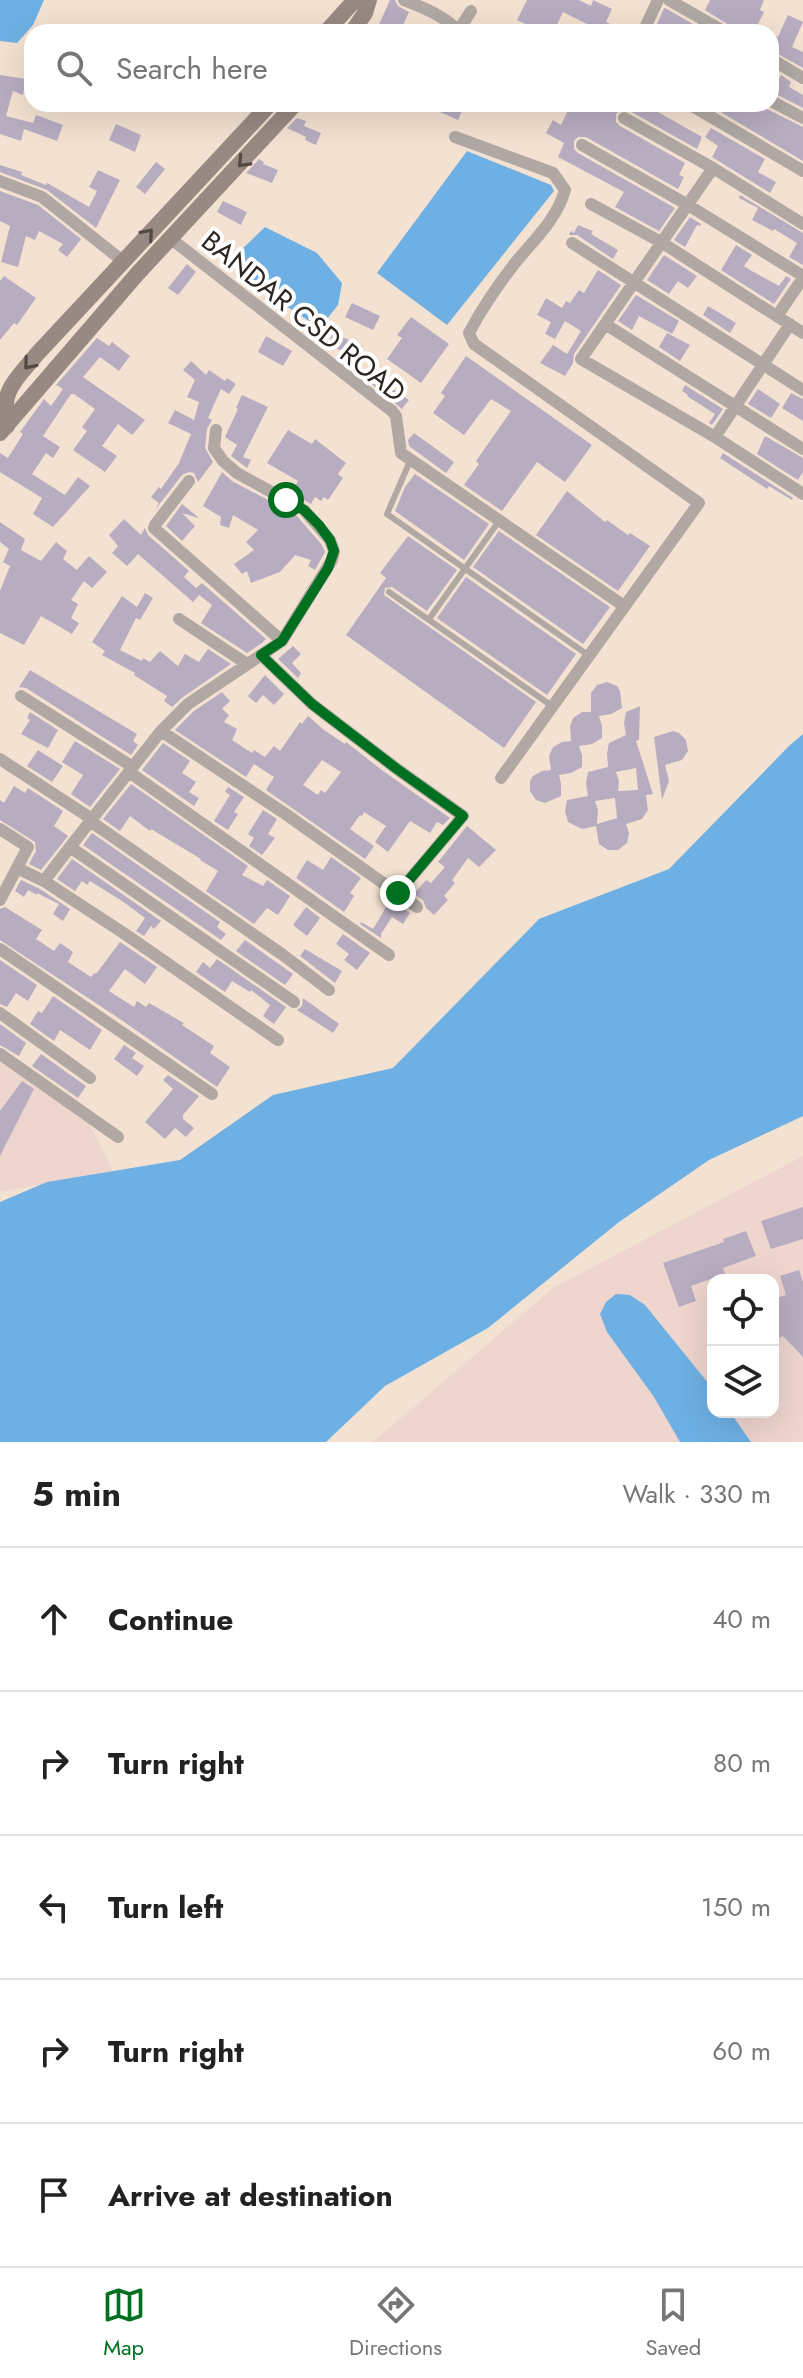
<!DOCTYPE html>
<html lang="en">
<head>
<meta charset="utf-8">
<style>
  body { margin:0; font-family:Jost,sans-serif; background:#f2f2f2; color:#222 }
  .controls { position:absolute; right:24px; bottom:24px; display:grid; overflow:hidden; border-radius:16px; box-shadow:0 8px 32px #0002 }
  .controls button { width:72px; height:72px; display:grid; place-items:center; padding:0; border:0; border-bottom:2px solid #e0e0e0; background:#fff; color:#222; font:40px sans-serif }
  .stop { position:absolute; width:24px; height:24px; margin:-18px; border:6px solid #006f20; border-radius:50%; background:#fff }
  .stop.end { background:#006f20; border-color:#fff; box-shadow:0 2px 8px #0008 }
  .list { margin:0; padding:0; list-style:none }
  h2 { display:flex; justify-content:space-between; align-items:center; height:104px; margin:0; padding:0 32px; font-size:34px }
  h2 small { font-size:26px; font-weight:400; color:#767676 }
  .list li { display:grid; grid-template-columns:52px 1fr auto; gap:24px; align-items:center; box-sizing:border-box; height:144px; padding:0 32px; border-top:2px solid #e0e0e0 }
  .list b { display:block; font-size:30px; white-space:nowrap }
  .list em { font-size:26px; font-style:normal; color:#767676 }
  .icon { flex:none; width:44px; height:44px; fill:none; stroke:currentColor; stroke-width:2; stroke-linecap:round; stroke-linejoin:round }
  .map { position:relative; flex:none; width:803px; height:1442px; overflow:hidden }
  .search { position:absolute; background:#fff; box-shadow:0 8px 32px #0002; left:24px; right:24px; top:24px; height:88px; display:flex; align-items:center; gap:20px; box-sizing:border-box; padding:0 28px; border-radius:24px; color:#767676; font-size:30px }
  .sheet { height:824px; background:#fff }
  nav { display:flex; justify-content:space-around; align-items:center; box-sizing:border-box; height:112px; border-top:2px solid #e0e0e0; background:#fff; font-size:22px; color:#767676 }
  nav a { display:grid; justify-items:center; gap:4px }
  nav .on { color:#006f20 }
  .map>svg:first-child { display:block }
  .industrial { fill:#eed5ce; fill-rule:evenodd }
  .water { fill:#6eb0e4 }
  .building { fill:#b8adc0; fill-rule:evenodd }
  .lines { fill:none; stroke-linecap:round; stroke-linejoin:round }
  .lane { stroke:#b1a8a3; stroke-width:6 }
  .street { stroke:#b1a8a3; stroke-width:12 }
  .secondary { stroke:#988983; stroke-width:16 }
  .oneway { stroke:#524943 }
  .route { stroke:#006f20; stroke-width:10 }
  .labels { text-anchor:middle; stroke-width:8; stroke-linejoin:round; paint-order:stroke }
  .street-label { font-size:28px; fill:#2d2620; stroke:#fff }
</style>
</head>
<body>
<div class="map">
<svg width="803" height="1442" viewBox="0 0 803 1442">
  <rect width="100%" height="100%" fill="#f3e2d1"/>
  <!-- industrial -->
  <path class="industrial" d="M0,1059L84,1113L113,1171L0,1192Z
    M803,1156V1442H373L553,1288ZM713,1280H773V1412H713Z"/>
  <!-- water -->
  <path class="water" d="M0,0H44L33,25L17,43L0,41Z
    M467,151L551,185L554,191L447,325L377,273Z
    M265,227L317,253L342,283L338,305L327,319L309,321L242,277L238,253Z
    M803,734V1116L709,1160L619,1222L488,1328L385,1386L326,1442H0V1202L47,1182L180,1160L273,1095L393,1068L539,919L669,869L789,746Z
    M616,1294L630,1295L645,1305L713,1389V1412H730L751,1442H680L654,1397L607,1332L600,1314L606,1302Z"/>
  <!-- building -->
  <path class="building" d="M390,0H395L398,6L409,12L400,32H383L377,29Z
    M527,0H579L591,6L593,0L612,9L606,22L628,32H603L563,12L556,27L549,24L545,32H534L536,29L517,20Z
    M710,0H764L760,10L764,12L757,26L769,32H743L732,27L705,10Z
    M664,8H665L707,32H672L657,24Z
    M788,15L803,22L792,47L803,52V68L771,50V33L778,37Z
    M0,75L26,79L23,95L13,91L6,116L33,123L36,115L63,125L57,141L24,129L21,141L0,134Z
    M781,75L791,82L789,87L803,95V108L772,92Z
    M422,104H465L458,120Z
    M571,104H644L702,137L697,149L628,110H620L616,114V122L620,126L685,163L679,175L684,177L678,189L586,137H578L574,141V149L578,153L675,208L659,231L615,207L624,192L558,157L564,143L546,133L553,120L561,125Z
    M707,104H728L735,108L740,104H763L767,109L803,127V161Z
    M297,118L306,121L304,126L321,133L316,145L305,140L306,137L287,128Z
    M116,124L141,135L135,152L109,140Z
    M711,128L765,159L758,172L776,182L770,193L712,157L718,146L705,137Z
    M259,159L264,162L263,164L278,170L272,183L246,173Z
    M156,162L165,169L145,194L136,187Z
    M0,165L22,172L21,175L46,185L47,183L89,207L97,191L89,187L98,170L120,180L96,228L47,190L0,172Z
    M0,191L38,205L81,239L67,257L58,250L63,244L39,231L35,240L26,236L18,267L1,262L10,226L0,221Z
    M740,195L803,233V265L789,257L797,243L774,229L773,231L752,220L758,208L739,198Z
    M223,201L247,212L241,225L217,212Z
    M690,217L701,224L700,226L697,225L685,247L674,240Z
    M578,225L593,231L591,234L618,250L613,259L577,235H569L571,231L574,233Z
    M736,245L752,255L744,266L750,270L779,286L786,276L791,279L774,304L721,270Z
    M664,255L697,276L688,288L678,281L669,294L647,280Z
    M187,264L196,272L178,295L168,288Z
    M598,270L621,285L574,354L573,363L565,376L540,363L553,345L567,354L581,331L565,321L555,339L545,334L551,322L537,315L546,298L562,308L566,301L570,303L579,290L584,293Z
    M4,276L36,298L17,325L14,323L0,340V281Z
    M636,295L679,321L672,334L639,316L632,330L618,321Z
    M352,303L380,316L373,330L345,317Z
    M708,306L736,323L730,333L703,315Z
    M411,317L449,344L421,383L387,359L402,338L397,335Z
    M333,333L363,346L358,360L345,356L346,353L328,344Z
    M667,333L690,345L680,361L659,347Z
    M266,336L292,351L283,366L258,352Z
    M97,338L109,346L112,342L130,356L119,371L100,357L83,377L145,420L132,435L118,424L102,446L117,456L105,472L73,450L87,431L82,427L95,409L74,394H71L43,436L60,447L53,458L46,453L32,474L65,495L78,477L90,486L53,527L33,514L42,498L0,472V453L8,458L23,434L20,432L44,399L51,406L63,389L56,385Z
    M466,356L592,445L565,482L537,462L502,511L464,485L479,464L476,461L511,411L491,399L464,435L433,413L445,396L441,393Z
    M191,361L206,375L209,370L225,381L227,378L236,384L229,394L221,389L208,418L212,420L207,429L205,448L213,462L198,482L194,473L189,472L182,475L155,510L159,503L151,497L159,487L161,489L179,463L191,434L168,423L175,410L194,420L199,402L187,397L195,380L183,370Z
    M373,375L409,400L402,409L368,381Z
    M762,383L758,389L780,404L771,418L748,404Z
    M685,385L723,409L712,425L709,423L715,414L687,396L688,395L682,391Z
    M791,393L803,399V421L782,408Z
    M242,395L268,407L243,457L251,460L247,468L231,456L237,445L225,437L238,409L236,408Z
    M288,430L312,444L315,439L346,463L338,474L343,478L328,500L324,497L321,501L315,497L311,504L291,493L298,481L267,463Z
    M414,433L454,462L446,473L409,446L408,440Z
    M765,436L803,458V472L798,480L757,454Z
    M723,453L793,498L792,500L769,486L767,489L720,458Z
    M222,472L232,481L270,501L268,504L283,517L286,510L297,516L322,545L325,552L315,570L308,566L311,560L295,555L280,572L251,583L247,571L242,574L234,564L254,550L246,542L258,530L233,515L229,528L220,525L221,517L203,506Z
    M415,474L489,524L464,560L395,511L405,487Z
    M567,491L605,522L607,520L628,535L630,533L650,546L618,591L536,535Z
    M182,504L199,518L182,513L195,526L182,541L166,526Z
    M124,519L141,535L145,528L148,535L189,571L184,577L196,588L202,583L266,639L262,643L247,653L201,623L212,605L199,595L193,602L138,554L127,566L112,553L118,546L109,535Z
    M0,522L25,539L21,550L41,561L56,542L67,551L63,559L77,570L89,556L107,572L92,588L84,581L71,600L78,604L71,618L79,623L72,634L41,616L24,645L0,633V591L10,566L3,562L9,549L0,542Z
    M499,531L610,607L583,644L473,567Z
    M408,536L457,570L427,611L392,587L385,588L384,595L536,702L504,748L346,635L386,578L380,573Z
    M466,577L576,654L547,695L437,618Z
    M145,593L153,598L140,620L136,618L120,650L142,661L143,658L150,662L160,651L178,666L185,654L199,662L208,649L231,664L183,697L172,707L164,701L167,696L134,675L135,673L102,655L105,651L92,642L122,596L137,607Z
    M293,646L301,654L292,663L301,673L298,678L278,659Z
    M30,670L137,734L133,741L138,745L131,755L26,688L19,687Z
    M265,675L284,694L274,705L263,695L256,703L248,696Z
    M607,682L617,686L620,691L622,708L611,714L599,716L602,726V738L592,744L579,746L582,755V767L571,773L559,775L561,784V796L545,803L536,800L530,791V781L533,776L542,771L551,770L549,756L553,747L562,742L571,741L570,727L573,718L582,712H591V693L597,685Z
    M222,692L230,701L222,709L229,715L224,722L237,729L232,740L252,753L254,750L265,757L274,746L280,751L300,722L302,724L308,716L324,730L345,744L346,742L383,771L450,818L443,825L437,822L430,833L410,821L388,852L375,842L386,826L364,812L362,816L360,815L350,829L374,846L365,859L266,790L274,777L254,764L246,777L175,730L194,711ZM322,760L341,772L325,793L321,790L318,795L303,785Z
    M640,706L639,740L636,741L653,794L646,795L648,810L642,819L626,824L629,833L627,843L618,850H608L599,844L596,826L582,829L568,822L565,811L567,800L588,796L586,783L588,772L608,767L607,753L609,743L626,735L624,723L626,712ZM636,768L638,790L618,791L619,781L616,772ZM615,798L617,818L597,824L598,810L595,801Z
    M30,712L58,730L48,748L21,734L30,720L27,718Z
    M673,731L679,733L686,740L688,751L682,760L665,765L669,781L662,800L654,737Z
    M75,741L120,769L90,807L71,794L83,775L62,762Z
    M163,743L190,761L182,773L196,782L189,792L199,798L194,806L142,770Z
    M38,750L63,766L52,782L27,766Z
    M131,784L248,866L242,875L263,886L267,880L290,896L278,915L267,908L254,924L206,891L218,871L200,860L201,859L151,829L150,831L130,816L120,831L103,819Z
    M14,786L25,793L28,788L63,811L54,826L68,836L41,870L29,864L36,851L35,842L0,820V800L4,803Z
    M228,787L244,797L234,812L238,814L228,830L214,821L230,795L225,792Z
    M263,810L277,819L268,834L275,838L262,855L249,846L254,838L248,834Z
    M467,826L496,850L479,867L468,858L452,880L455,883L444,896L448,900L434,915L426,908L423,900L414,894L426,880L431,883L445,867L438,862Z
    M92,833L220,922L217,927L226,934L221,940L83,845Z
    M331,857L361,878L350,893L354,896L344,912L296,878L307,860L323,870Z
    M72,859L161,921L154,929L151,926L144,936L136,931L145,918L122,901L90,881L87,885L82,881L75,891L57,879Z
    M21,880L40,889L70,909L63,921L53,914L59,904L37,893V895L28,890L24,897L15,891Z
    M395,903L410,913L403,924L392,917L381,934V938L360,924L361,922L373,929L388,904L392,907Z
    M5,907L42,930L36,939L54,951L60,943L73,952L68,962L91,977L94,973L96,974L120,942L157,967L145,984L125,969L109,991L134,1007L137,1001L146,1007L149,1003L184,1023L182,1025L214,1046L210,1053L230,1067L217,1087L120,1019L0,940V909Z
    M306,907L320,918L307,936L293,925Z
    M343,934L370,953L357,970L344,960L349,954L336,944Z
    M245,940L293,974L285,985L236,951Z
    M305,949L342,971L335,983L300,956Z
    M217,959L286,1007L274,1024L263,1016L270,1005L251,990L250,992L232,981L225,992L196,972L203,962L210,968Z
    M0,960L37,985L28,1001L16,993L7,1007L0,1004Z
    M53,996L102,1030L90,1050L60,1030L54,1041L30,1024L38,1011L42,1013Z
    M303,998L339,1024L333,1033L297,1010L302,1006Z
    M0,1024L26,1043L19,1056L0,1045Z
    M124,1045L136,1053L132,1058L144,1066L137,1076L114,1059Z
    M41,1054L86,1086L78,1098L32,1066Z
    M168,1075L199,1096L183,1115V1119L194,1128L186,1137L175,1128L165,1139L145,1122L173,1089L163,1080Z
    M22,1081L34,1089L0,1156V1111Z
    M803,1207V1239L771,1249L761,1221Z
    M746,1231L756,1256L723,1268L725,1274L691,1286L696,1301L679,1307L663,1263L724,1242L723,1239Z
    M799,1270L803,1282V1357L783,1336L773,1340V1299L786,1295L780,1276Z"/>
  <g class="lines">
    <!-- lane -->
    <path class="lane" d="M410,461L387,514L588,655
      M389,592L552,706
      M429,619L499,521"/>
    <!-- street -->
    <path class="street" d="M404,0C423,7 447,17 459,32
      M669,0L725,32
      M459,30L471,11
      M643,32L658,0
      M771,59L803,78
      M771,101L803,118
      M689,104L803,171
      M624,118L713,168L803,224
      M455,137L553,173L565,190C557,219 534,240 515,263C498,285 482,308 469,333L474,344L699,503L501,778
      M582,145L688,205L803,276
      M713,168L581,359L715,437L803,494
      M0,181L42,197L124,262
      M591,204L661,242L803,333
      M170,238L392,411L396,416L401,453L624,606
      M572,243L803,390
      M777,316L803,278
      M605,324L803,449
      M216,430L214,448L223,461L237,473L304,510L330,540L334,551L332,560L282,641L188,704L161,731L70,847L294,1002
      M715,437L790,324
      M189,481L155,525L154,528L282,641
      M179,619L247,664
      M261,655L312,704L397,769L463,816L398,893
      M21,696L133,767
      M161,731L287,815L417,907
      M0,759L92,819
      M129,772L389,955
      M90,821L283,955L329,990
      M0,829L28,847L0,900
      M70,847L44,881L125,934L278,1040
      M17,868L44,881
      M0,949L212,1094
      M0,1013L90,1078
      M0,1054L118,1137"/>
    <!-- secondary -->
    <path class="secondary" d="M326,32L355,0
      M352,32L365,13L369,0
      M7,426C0,390 16,380 37,354L270,104
      M0,433L138,273L295,104"/>
  </g>
  <!-- one-way arrows -->
  <defs><path id="oneway-chevron" d="M-2-3.5L2.5 0L-2 3.5" fill="none" stroke-width="1.6" stroke-linecap="round" stroke-linejoin="round" transform="scale(2)"/></defs>
  <g class="oneway">
    <use href="#oneway-chevron" transform="translate(243 162) rotate(133)"/>
    <use href="#oneway-chevron" transform="translate(148 234) rotate(-49)"/>
    <use href="#oneway-chevron" transform="translate(29 364) rotate(130)"/>
  </g>
  <g class="lines">
    <!-- route -->
    <path class="route" d="M286,500L304,510L319,525L330,540L334,551L328,568L282,641L261,655L312,704L397,769L463,816L398,893"/>
  </g>
  <g class="labels">
    <!-- street labels -->
    <g class="street-label">
      <text transform="translate(304 316) rotate(39)" y="10">BANDAR CSD ROAD</text>
    </g>
  </g>
</svg>
<div class="controls">
<button><svg class="icon" aria-label="locate" viewBox="0 0 24 24"><circle cx="12" cy="12" r="6"/><path d="M12 2v4M12 18v4M2 12h4M18 12h4"/></svg></button>
<button><svg class="icon" aria-label="layers" viewBox="0 0 24 24"><path d="M12 4l9 5-9 5-9-5zM3 14l9 5 9-5"/></svg></button>
</div>
<div class="stop" style="left:286px;top:500px"></div>
<div class="stop end" style="left:398px;top:893px"></div>
<div class="search"><svg class="icon" aria-label="search" viewBox="0 0 24 24"><circle cx="10" cy="10" r="6"/><path d="M15 15l6 6"/></svg>Search here</div>
</div>
<section class="sheet">
<h2>5 min<small>Walk · 330 m</small></h2>
<ul class="list">
<li><svg class="icon" aria-label="ahead" viewBox="0 0 24 24"><path d="M12 20V5M6 11l6-6 6 6"/></svg><div><b>Continue</b></div><em>40 m</em></li>
<li><svg class="icon" aria-label="right" viewBox="0 0 24 24"><path d="M7 20v-9h11M14 6l5 5-5 5"/></svg><div><b>Turn right</b></div><em>80 m</em></li>
<li><svg class="icon" aria-label="left" viewBox="0 0 24 24"><path d="M17 20v-9H6M10 6l-5 5 5 5"/></svg><div><b>Turn left</b></div><em>150 m</em></li>
<li><svg class="icon" aria-label="right" viewBox="0 0 24 24"><path d="M7 20v-9h11M14 6l5 5-5 5"/></svg><div><b>Turn right</b></div><em>60 m</em></li>
<li><svg class="icon" aria-label="arrive" viewBox="0 0 24 24"><path d="M6 21V4h12l-3 4 3 4H6"/></svg><div><b>Arrive at destination</b></div></li>
</ul>
</section>
<nav>
<a class="on"><svg class="icon" aria-label="map" viewBox="0 0 24 24"><path d="M3 6l6-2 6 2 6-2v14l-6 2-6-2-6 2zM9 4v14M15 6v14"/></svg>Map</a>
<a><svg class="icon" aria-label="directions" viewBox="0 0 24 24"><path d="M12 3l9 9-9 9-9-9zM9 14v-3h6M13 9l2 2-2 2"/></svg>Directions</a>
<a><svg class="icon" aria-label="saved" viewBox="0 0 24 24"><path d="M7 4h10v16l-5-4-5 4z"/></svg>Saved</a>
</nav>
</body>
</html>
